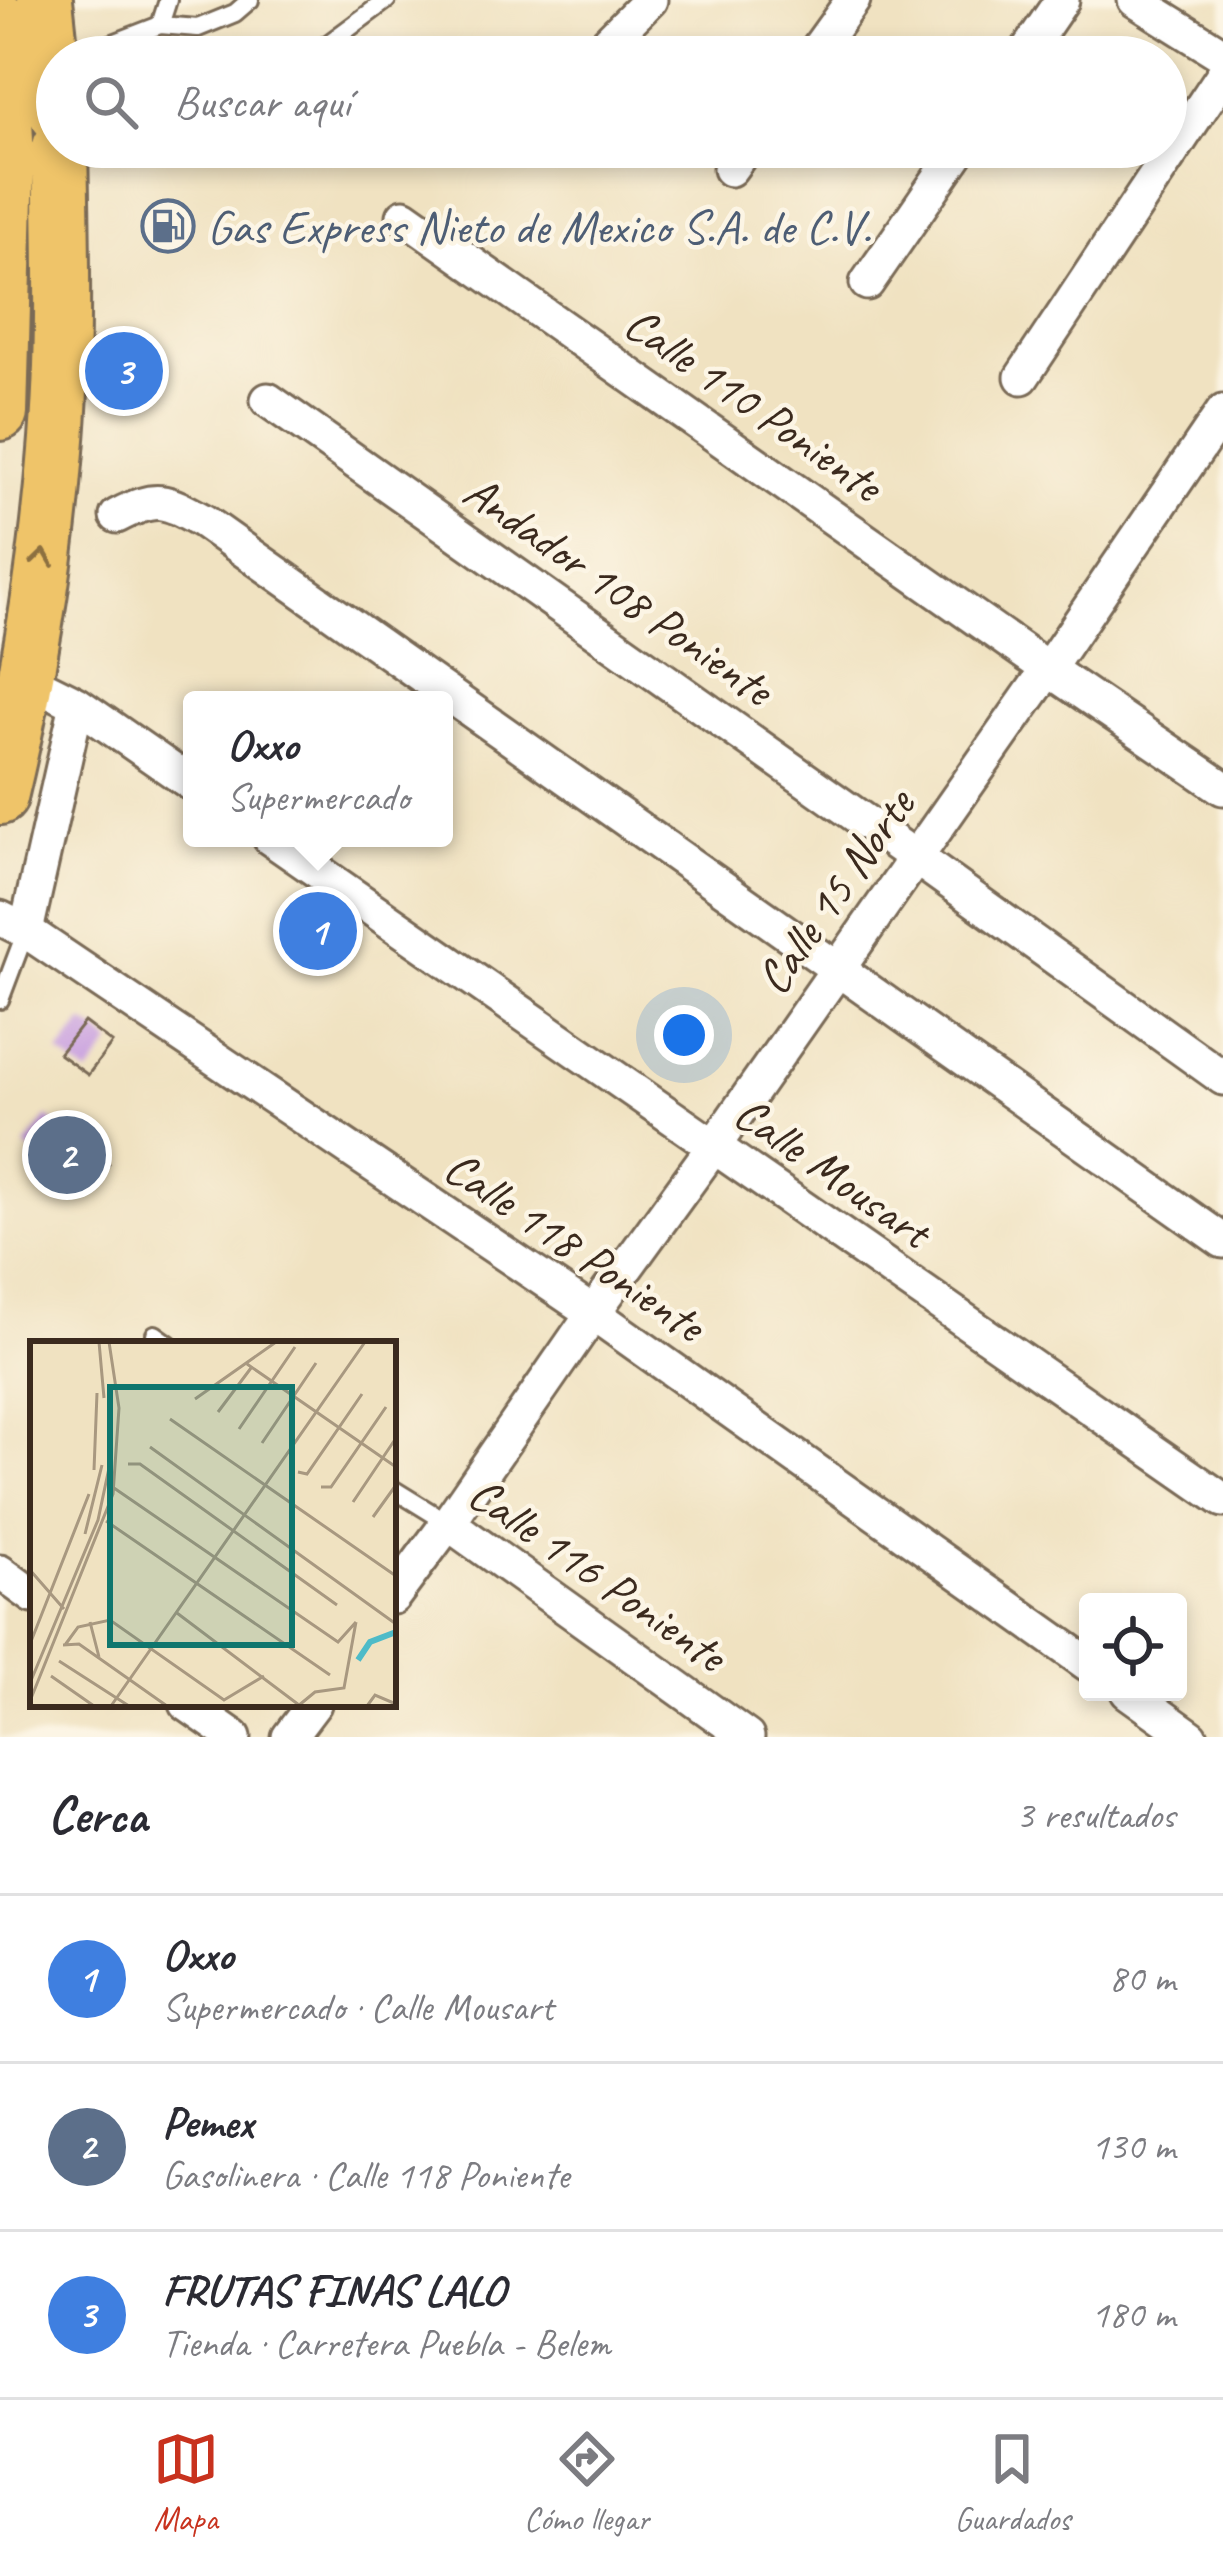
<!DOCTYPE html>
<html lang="es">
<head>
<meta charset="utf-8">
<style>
  body { margin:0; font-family:Caveat,sans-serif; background:#f2f2f3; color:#2b2b33 }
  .controls { position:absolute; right:36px; bottom:36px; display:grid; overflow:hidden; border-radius:12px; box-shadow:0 6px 18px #0003 }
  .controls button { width:108px; height:108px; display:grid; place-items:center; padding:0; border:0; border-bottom:3px solid #e1e1e2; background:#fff; color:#2b2b33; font:60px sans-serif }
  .you { position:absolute; left:684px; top:1035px; width:42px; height:42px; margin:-30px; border:9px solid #fff; border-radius:50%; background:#1a73e8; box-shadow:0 0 0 18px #1a73e833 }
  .badge { display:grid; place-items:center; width:78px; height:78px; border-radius:50%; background:#c8321e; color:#fff; font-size:39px; font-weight:700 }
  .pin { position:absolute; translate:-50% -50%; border:6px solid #fff; box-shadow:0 3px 12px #0006 }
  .popup { position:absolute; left:183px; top:691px; width:270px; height:156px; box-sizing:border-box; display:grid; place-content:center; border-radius:12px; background:#fff; filter:drop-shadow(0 3px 9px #0005); font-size:39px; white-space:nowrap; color:#7c7c81 }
  .popup b { font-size:45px; color:#2b2b33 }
  .popup::after { content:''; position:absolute; left:50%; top:100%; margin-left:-24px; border:24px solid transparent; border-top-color:#fff }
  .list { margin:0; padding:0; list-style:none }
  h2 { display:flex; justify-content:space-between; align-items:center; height:156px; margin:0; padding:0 48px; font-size:51px }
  h2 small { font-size:39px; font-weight:400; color:#7c7c81 }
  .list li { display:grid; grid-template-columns:78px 1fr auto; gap:36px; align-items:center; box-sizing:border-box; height:168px; padding:0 48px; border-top:3px solid #e1e1e2 }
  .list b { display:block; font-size:45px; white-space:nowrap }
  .list p { margin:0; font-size:39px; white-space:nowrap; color:#7c7c81 }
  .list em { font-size:39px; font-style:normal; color:#7c7c81 }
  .icon { flex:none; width:66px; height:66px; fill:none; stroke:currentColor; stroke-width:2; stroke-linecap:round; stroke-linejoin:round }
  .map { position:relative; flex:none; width:1223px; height:1737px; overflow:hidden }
  .search { position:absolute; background:#fff; box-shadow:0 6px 18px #0003; left:36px; right:36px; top:36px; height:132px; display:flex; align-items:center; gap:30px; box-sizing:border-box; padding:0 42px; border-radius:66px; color:#7c7c81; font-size:45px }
  .sheet { height:660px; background:#fff }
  nav { display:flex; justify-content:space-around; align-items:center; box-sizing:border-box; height:168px; border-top:3px solid #e1e1e2; background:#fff; font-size:33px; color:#7c7c81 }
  nav a { display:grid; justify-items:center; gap:6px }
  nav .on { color:#c8321e }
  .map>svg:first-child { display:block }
  .building { fill:#c69bdf }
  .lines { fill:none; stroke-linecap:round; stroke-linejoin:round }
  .service-casing { stroke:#7a6a57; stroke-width:22 }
  .minor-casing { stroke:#7a6a57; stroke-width:39 }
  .primary-casing { stroke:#7a6a57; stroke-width:60 }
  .service { stroke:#fff; stroke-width:16 }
  .minor { stroke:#fff; stroke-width:33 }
  .primary { stroke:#efc469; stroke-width:54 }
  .oneway { stroke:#8c6f40 }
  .labels { text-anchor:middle; stroke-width:9; stroke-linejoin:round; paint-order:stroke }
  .service-label { font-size:48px; fill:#4e5e75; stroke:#fcf5e5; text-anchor:start }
  .street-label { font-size:48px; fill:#3b2a1e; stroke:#fcf5e5 }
  .inset-river { fill:none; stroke:#4ebbc8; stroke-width:6 }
  .inset-road { fill:none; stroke:#a89880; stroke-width:3 }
  .view { fill:#0f766e; fill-opacity:0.15; stroke:#0f766e; stroke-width:6 }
  .inset-edge { fill:none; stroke:#3b2a1e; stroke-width:6 }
</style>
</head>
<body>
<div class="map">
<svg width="1223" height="1737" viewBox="0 0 1223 1737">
  <rect width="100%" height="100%" fill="#fcf5e5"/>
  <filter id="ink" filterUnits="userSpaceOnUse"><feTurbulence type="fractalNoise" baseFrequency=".00833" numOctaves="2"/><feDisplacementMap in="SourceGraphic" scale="24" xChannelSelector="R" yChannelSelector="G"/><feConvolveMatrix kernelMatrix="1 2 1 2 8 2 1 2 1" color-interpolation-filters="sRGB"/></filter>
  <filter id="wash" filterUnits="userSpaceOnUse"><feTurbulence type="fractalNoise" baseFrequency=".004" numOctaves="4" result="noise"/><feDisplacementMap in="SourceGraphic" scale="48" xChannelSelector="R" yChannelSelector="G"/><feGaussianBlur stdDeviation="2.7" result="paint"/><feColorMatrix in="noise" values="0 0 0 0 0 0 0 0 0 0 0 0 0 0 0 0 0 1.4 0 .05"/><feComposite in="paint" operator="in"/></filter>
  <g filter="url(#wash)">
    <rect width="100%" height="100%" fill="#f0e2c1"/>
    <g id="blocks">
      <!-- building -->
      <path class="building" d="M84,1022L112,1043L88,1075L59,1054Z
        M47,1117L109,1164L87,1193L25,1146Z"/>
    </g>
  </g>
  <g filter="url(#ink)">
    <use href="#blocks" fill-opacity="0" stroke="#7a6a57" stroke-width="3"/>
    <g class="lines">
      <!-- service casing -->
      <g class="service-casing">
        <path id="service" d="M160,25L168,0
          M77,57L160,25L198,28L235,13L250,0
          M310,57L387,0
          M0,1000L26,931
          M155,1334L169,1344
          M393,1489L448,1523"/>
      </g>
      <!-- minor casing -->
      <g class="minor-casing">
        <path id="minor" d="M1135,0L1223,55
          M593,57L650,0
          M812,57L853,0
          M1023,57L1062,0
          M730,169L746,147
          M404,216L1048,669L1223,788
          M867,283L961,147
          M1022,377L1223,75
          M268,400L915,857L1223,1078
          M117,516C157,495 165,500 203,521L1223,1241
          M25,678L77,704L192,784
          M270,838L1223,1500
          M0,918L26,931L593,1313L1088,1664
          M26,931L77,704
          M448,1523L747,1737
          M0,1572L33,1596
          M393,1597L448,1523L593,1313L714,1146L1048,669L1223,412
          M1128,1692L1191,1737
          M187,1704L234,1737
          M289,1737L314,1704"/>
      </g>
      <!-- primary casing -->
      <g class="primary-casing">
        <path id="primary" d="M45,0L57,114
          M0,19L7,161L0,413
          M0,797C27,684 47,567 56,451C65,350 62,248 60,147"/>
      </g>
      <!-- service -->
      <use href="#service" class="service"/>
      <!-- minor -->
      <use href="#minor" class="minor"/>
      <!-- primary -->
      <use href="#primary" class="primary"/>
    </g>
    <!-- one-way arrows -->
    <defs><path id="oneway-chevron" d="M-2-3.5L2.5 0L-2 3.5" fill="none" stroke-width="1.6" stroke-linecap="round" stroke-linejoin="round" transform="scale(3)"/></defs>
    <use class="oneway" href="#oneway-chevron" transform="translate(43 558) rotate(-82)"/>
  </g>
  <!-- icons -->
  <defs>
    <g id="fuel-ring" transform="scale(2.7)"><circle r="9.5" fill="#fcf5e5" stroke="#5c6f8a" stroke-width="1.5"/><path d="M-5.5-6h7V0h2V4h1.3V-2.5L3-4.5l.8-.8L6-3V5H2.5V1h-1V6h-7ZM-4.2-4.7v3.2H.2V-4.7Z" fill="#5c6f8a"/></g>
  </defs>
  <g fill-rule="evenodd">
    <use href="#fuel-ring" x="168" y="226"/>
  </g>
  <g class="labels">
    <!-- service labels -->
    <g class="service-label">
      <text x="207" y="243">Gas Express Nieto de Mexico S.A. de C.V.</text>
    </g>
    <!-- street labels -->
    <g class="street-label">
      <text transform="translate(754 403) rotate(35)" y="17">Calle 110 Poniente</text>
      <text transform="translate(619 589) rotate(35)" y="17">Andador 108 Poniente</text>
      <text transform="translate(834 891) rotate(-55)" y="17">Calle 15 Norte</text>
      <text transform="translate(833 1171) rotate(35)" y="17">Calle Mousart</text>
      <text transform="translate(575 1245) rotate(34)" y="17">Calle 118 Poniente</text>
      <text transform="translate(598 1573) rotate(35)" y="17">Calle 116 Poniente</text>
    </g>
  </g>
  <!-- overview -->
  <g transform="translate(30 1341)">
    <rect width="366" height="366" fill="#f0e2c1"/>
    <path class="inset-river" d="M328,319L340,301L366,291"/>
    <path class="inset-road" d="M69,1L74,57M217,23L366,126M165,58L246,1M188,71L221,27M140,78L366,235M209,88L265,6M232,102L286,22M120,106L366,283M98,123H110L307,264M64,129L67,52M268,131L277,133L332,53M291,146H301L356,66M84,147L308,301L326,281M323,161L366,97M343,176L366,144M76,180L300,334M55,193L72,124M0,229L34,268M147,272L269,364M60,281L69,316M0,303L59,153M33,304L49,303L137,365M35,304L48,286L80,279L194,359L234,335M29,320L99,365M21,335L64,365M0,342L68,179L79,127L80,46M0,360L83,153L89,67L79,1M81,365L335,1M268,365L285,351L314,347L326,281M337,365L345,354L366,363"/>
    <path class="view" d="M80,46H262V304H80Z"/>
    <rect width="366" height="366" class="inset-edge"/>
  </g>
</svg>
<div class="controls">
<button><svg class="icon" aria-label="locate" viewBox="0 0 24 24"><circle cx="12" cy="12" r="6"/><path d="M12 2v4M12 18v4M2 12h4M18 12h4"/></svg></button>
</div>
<div class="you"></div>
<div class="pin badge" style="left:318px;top:931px;background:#3f7fe0">1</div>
<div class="popup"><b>Oxxo</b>Supermercado</div>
<div class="pin badge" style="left:67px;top:1155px;background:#5c6f8a">2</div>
<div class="pin badge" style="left:124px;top:371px;background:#3f7fe0">3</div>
<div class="search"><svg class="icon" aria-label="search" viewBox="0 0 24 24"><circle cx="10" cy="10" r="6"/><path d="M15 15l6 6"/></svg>Buscar aquí</div>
</div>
<section class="sheet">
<h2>Cerca<small>3 resultados</small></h2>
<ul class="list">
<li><span class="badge" style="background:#3f7fe0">1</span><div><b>Oxxo</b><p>Supermercado · Calle Mousart</p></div><em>80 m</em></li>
<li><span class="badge" style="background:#5c6f8a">2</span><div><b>Pemex</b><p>Gasolinera · Calle 118 Poniente</p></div><em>130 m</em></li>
<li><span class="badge" style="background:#3f7fe0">3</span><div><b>FRUTAS FINAS LALO</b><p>Tienda · Carretera Puebla - Belem</p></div><em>180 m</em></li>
</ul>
</section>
<nav>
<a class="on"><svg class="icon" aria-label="map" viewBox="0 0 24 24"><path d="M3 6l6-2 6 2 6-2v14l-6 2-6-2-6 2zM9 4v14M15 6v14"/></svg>Mapa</a>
<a><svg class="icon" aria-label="directions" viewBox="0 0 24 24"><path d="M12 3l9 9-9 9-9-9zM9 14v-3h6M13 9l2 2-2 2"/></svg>Cómo llegar</a>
<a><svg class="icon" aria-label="saved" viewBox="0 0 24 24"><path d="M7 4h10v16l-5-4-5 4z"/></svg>Guardados</a>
</nav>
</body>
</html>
